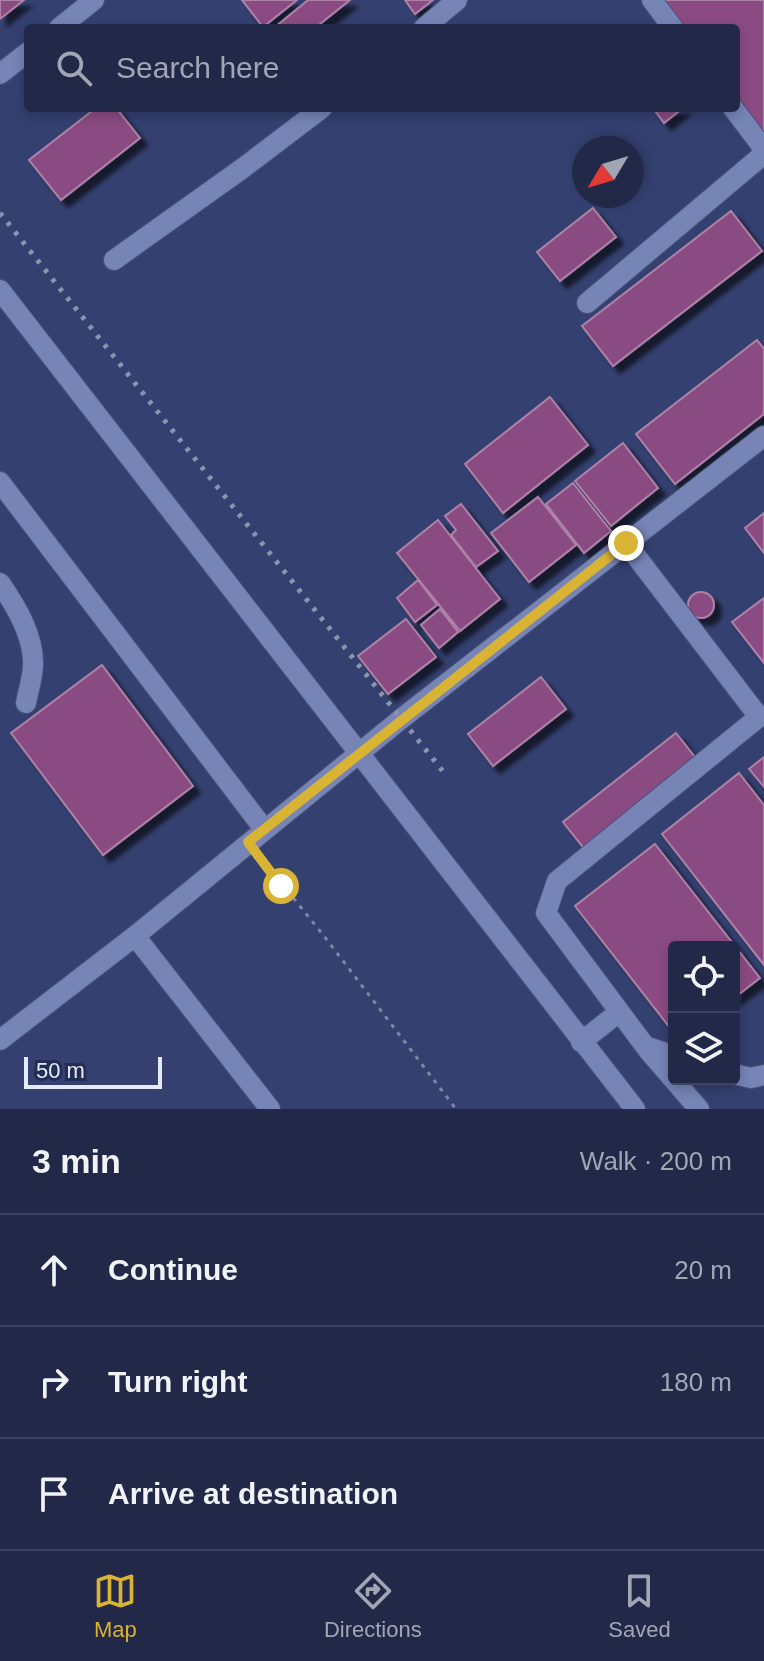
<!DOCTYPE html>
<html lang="en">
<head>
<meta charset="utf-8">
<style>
  body { margin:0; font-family:Helvetica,sans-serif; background:#29304f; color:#f1f3f6 }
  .controls { position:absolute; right:24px; bottom:24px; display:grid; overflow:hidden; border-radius:8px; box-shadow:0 4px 12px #0003 }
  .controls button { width:72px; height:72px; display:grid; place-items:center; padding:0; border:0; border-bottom:2px solid #3e4460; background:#212848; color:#f1f3f6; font:40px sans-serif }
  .compass { position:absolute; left:572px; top:136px; width:72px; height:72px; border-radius:50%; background:#212848; box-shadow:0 4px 12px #0003; rotate:232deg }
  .scale { position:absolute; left:24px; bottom:20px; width:138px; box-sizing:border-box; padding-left:8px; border:4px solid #e6ebfb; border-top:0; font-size:22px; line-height:28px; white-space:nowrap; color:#e6ebfb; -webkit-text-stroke:6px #222c54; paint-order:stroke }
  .stop { position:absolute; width:24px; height:24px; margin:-18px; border:6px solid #d9b334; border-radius:50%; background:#fff }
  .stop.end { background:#d9b334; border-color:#fff; box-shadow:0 2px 8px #0008 }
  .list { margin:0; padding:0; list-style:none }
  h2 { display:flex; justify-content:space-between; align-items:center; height:104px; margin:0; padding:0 32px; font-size:34px }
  h2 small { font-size:26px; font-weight:400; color:#a2a6b4 }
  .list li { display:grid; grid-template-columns:52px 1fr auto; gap:24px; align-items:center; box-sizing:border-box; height:112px; padding:0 32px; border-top:2px solid #3e4460 }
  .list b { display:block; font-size:30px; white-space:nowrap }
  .list em { font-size:26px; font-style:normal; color:#a2a6b4 }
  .icon { flex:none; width:44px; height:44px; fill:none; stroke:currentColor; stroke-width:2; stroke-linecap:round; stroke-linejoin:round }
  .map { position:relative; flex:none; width:764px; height:1109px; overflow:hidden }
  .search { position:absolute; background:#212848; box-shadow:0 4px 12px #0003; left:24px; right:24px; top:24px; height:88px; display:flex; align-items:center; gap:20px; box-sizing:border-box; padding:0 28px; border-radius:8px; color:#a2a6b4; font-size:30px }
  .sheet { height:440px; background:#212848 }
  nav { display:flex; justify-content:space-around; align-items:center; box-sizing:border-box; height:112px; border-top:2px solid #3e4460; background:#212848; font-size:22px; color:#a2a6b4 }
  nav a { display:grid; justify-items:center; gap:4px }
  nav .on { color:#d9b334 }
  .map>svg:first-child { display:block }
  .built { fill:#344070; fill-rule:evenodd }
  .building { fill:#8a4b82; stroke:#ae82a7; stroke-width:2; filter:url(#shadow) }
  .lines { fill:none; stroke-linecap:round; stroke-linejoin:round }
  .minor-casing { stroke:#4a5379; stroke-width:22 }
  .path { stroke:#7e86a4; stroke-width:3; stroke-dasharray:4 6; stroke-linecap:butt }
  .minor { stroke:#7684b6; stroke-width:20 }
  .rail { stroke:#8b93af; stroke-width:5; stroke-dasharray:4 8; stroke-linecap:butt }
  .route { stroke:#d9b334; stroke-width:10 }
</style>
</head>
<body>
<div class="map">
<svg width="764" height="1109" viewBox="0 0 764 1109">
  <defs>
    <filter id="shadow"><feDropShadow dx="7" dy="7" stdDeviation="2" flood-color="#0009"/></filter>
  </defs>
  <rect width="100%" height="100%" fill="#2c3660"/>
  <!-- built -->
  <path class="built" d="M0,0H764V1109H0ZM28,28H736V108H28ZM584,148H632V196H584ZM674,947H734V1079H674Z"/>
  <!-- building -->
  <path class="building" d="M0,0H24L0,19Z
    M242,0H297L263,27Z
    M308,0H350L315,28H274Z
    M405,0H433L415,14Z
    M656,0H764V136L736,101V28H678Z
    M96,108H116L140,138L61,200L29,160Z
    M653,108H683L664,123Z
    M593,208L616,237L560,281L537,252Z
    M731,211L762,251L613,366L582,326Z
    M757,340L764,349V414L675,484L636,434Z
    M550,397L588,445L503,513L465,464Z
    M623,443L658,488L611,526L575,481Z
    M573,483L611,531L584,553L546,504Z
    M538,497L576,545L529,582L491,533Z
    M461,504L498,551L476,567L451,535L456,530L445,516Z
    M764,513V553L745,528Z
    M438,520L500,599L460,631L397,553Z
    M418,580L437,605L415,622L397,598Z
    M688 605a13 13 0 1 1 26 0a13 13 0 1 1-26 0Z
    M764,598V663L732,622Z
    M440,609L458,632L439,648L421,625Z
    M406,619L436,657L388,694L358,656Z
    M102,665L193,786L103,855L11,733Z
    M541,677L566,709L493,766L468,734Z
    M676,733L699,762L586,851L563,822Z
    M764,757V787L749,769Z
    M739,773L764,805V965L662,834Z
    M655,844L760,978L734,998V947H674V1033L575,906Z"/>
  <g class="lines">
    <!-- minor casing -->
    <g class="minor-casing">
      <path id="minor" d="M652,0L673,28
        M59,28L94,0
        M424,28L457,0
        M0,74L28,52
        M733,108L764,149
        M114,260L243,168L322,108
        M0,290L635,1109
        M587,303L764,154
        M0,482L264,829
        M626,543L759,717L557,881L546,913L645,1046L674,1056
        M0,583C16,606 34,636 33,665C33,677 28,691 26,703
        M135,936L270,1109
        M0,1040L135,936L401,719L764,436
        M581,1042L618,1013
        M647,1049L699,1109
        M734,1074L751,1078L764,1075"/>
    </g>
    <!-- path -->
    <path class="path" d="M262,859L324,936L456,1109"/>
    <!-- minor -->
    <use href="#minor" class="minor"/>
    <!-- rail -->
    <path class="rail" d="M0,213L445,774"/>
  </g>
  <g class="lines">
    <!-- route -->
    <path class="route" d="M281,886L248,842L626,543"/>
  </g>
</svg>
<div class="controls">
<button><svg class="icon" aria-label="locate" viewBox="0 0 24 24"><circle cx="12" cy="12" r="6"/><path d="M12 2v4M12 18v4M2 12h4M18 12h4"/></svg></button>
<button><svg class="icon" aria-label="layers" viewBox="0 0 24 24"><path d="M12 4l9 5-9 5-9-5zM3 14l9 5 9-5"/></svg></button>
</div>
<svg class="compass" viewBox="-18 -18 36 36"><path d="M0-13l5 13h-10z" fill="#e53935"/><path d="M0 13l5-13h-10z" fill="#a2a6b4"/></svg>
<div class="scale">50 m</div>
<div class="stop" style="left:281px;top:886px"></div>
<div class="stop end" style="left:626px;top:543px"></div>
<div class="search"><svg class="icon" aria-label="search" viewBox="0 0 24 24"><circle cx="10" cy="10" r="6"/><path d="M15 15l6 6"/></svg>Search here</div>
</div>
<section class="sheet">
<h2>3 min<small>Walk · 200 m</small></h2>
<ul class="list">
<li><svg class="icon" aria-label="ahead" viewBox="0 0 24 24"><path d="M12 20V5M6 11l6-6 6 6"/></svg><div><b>Continue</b></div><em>20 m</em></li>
<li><svg class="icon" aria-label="right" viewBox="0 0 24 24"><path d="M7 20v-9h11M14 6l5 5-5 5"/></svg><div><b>Turn right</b></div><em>180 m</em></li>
<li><svg class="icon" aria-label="arrive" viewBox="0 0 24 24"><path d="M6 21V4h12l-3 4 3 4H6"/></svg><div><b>Arrive at destination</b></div></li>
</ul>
</section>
<nav>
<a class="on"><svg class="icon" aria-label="map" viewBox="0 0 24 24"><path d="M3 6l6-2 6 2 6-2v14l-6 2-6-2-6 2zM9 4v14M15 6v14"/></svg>Map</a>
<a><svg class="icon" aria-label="directions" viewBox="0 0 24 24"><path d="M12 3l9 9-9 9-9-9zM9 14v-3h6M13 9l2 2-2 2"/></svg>Directions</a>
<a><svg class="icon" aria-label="saved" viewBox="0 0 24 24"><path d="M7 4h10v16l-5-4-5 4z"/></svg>Saved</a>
</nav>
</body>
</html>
